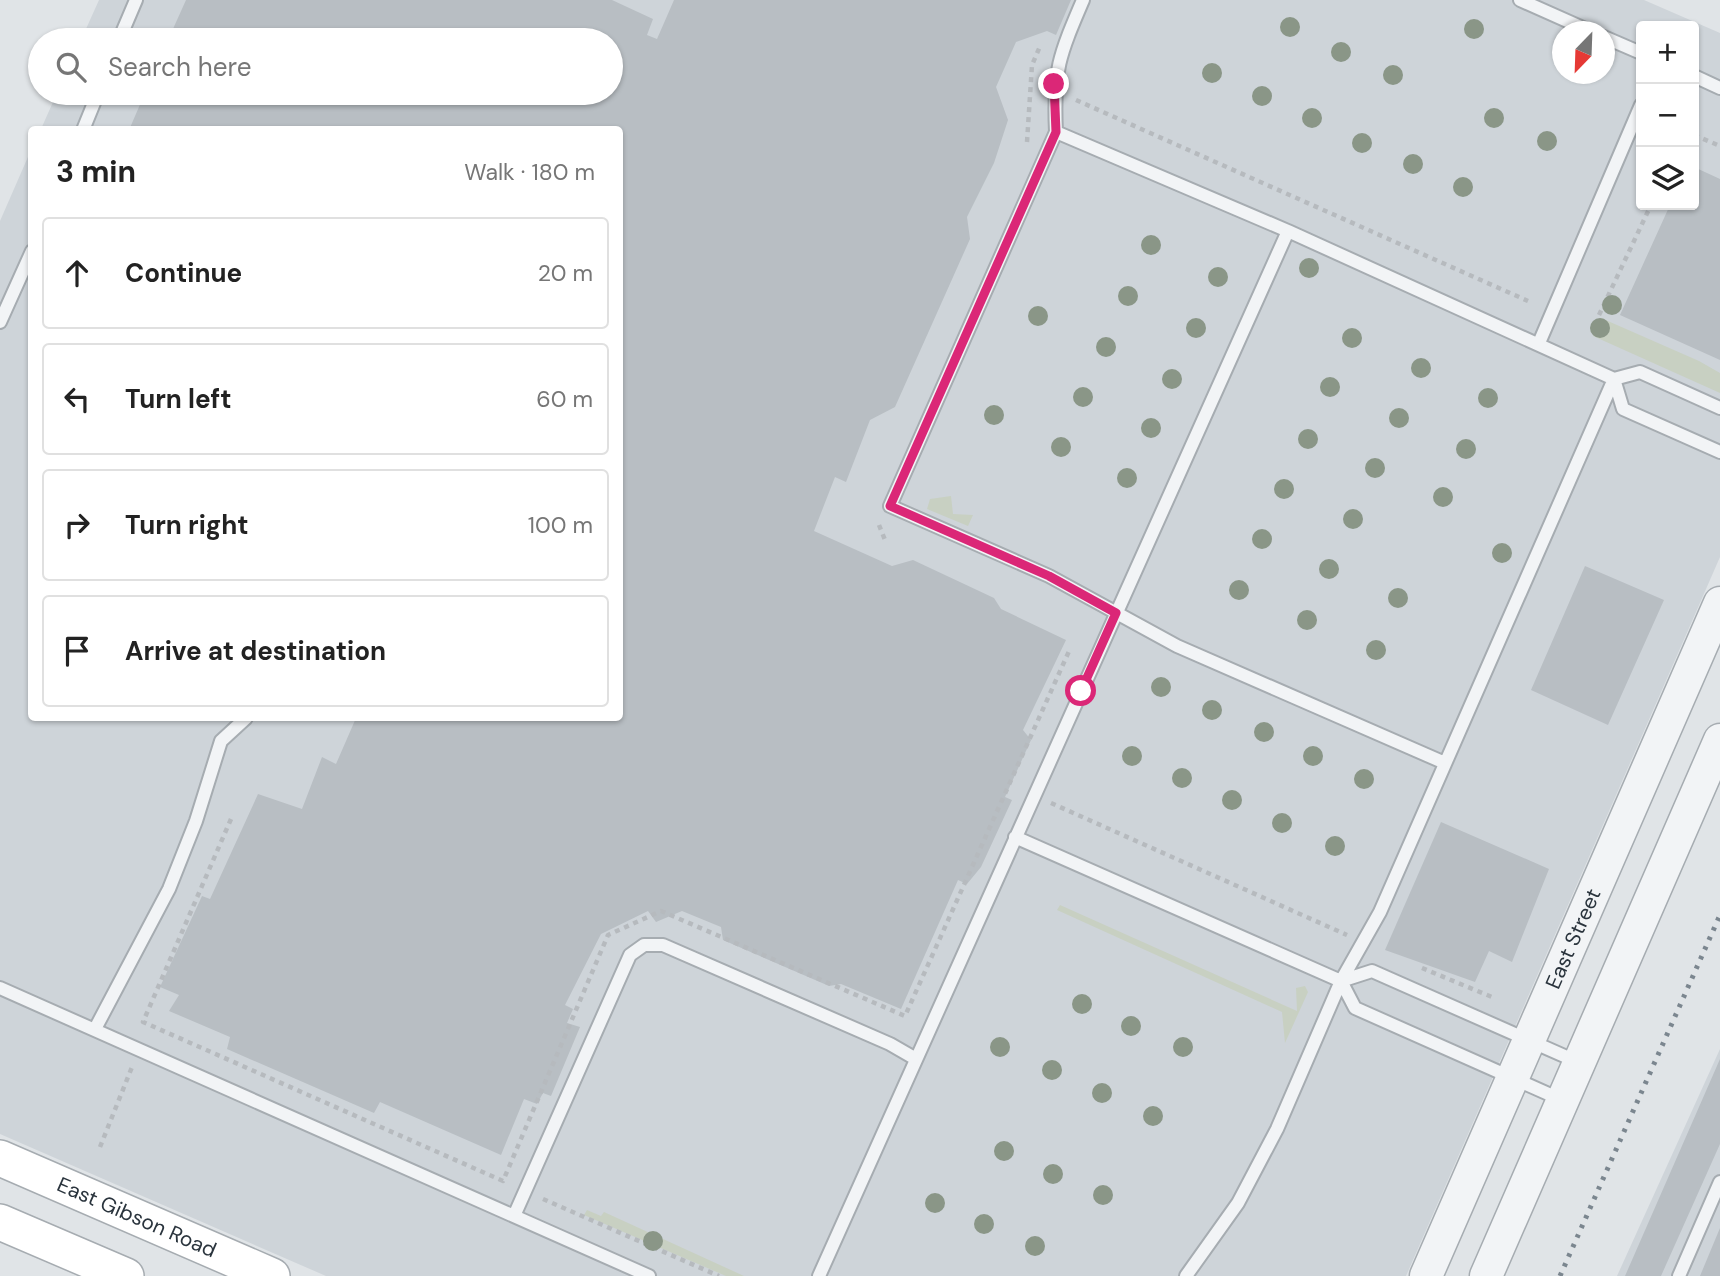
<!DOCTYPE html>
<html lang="en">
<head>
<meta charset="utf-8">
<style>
  body { margin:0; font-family:"DM Sans",sans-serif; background:#f6f6f6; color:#222 }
  .controls { position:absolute; right:21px; top:21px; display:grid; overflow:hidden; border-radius:7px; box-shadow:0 2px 5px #0004 }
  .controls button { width:63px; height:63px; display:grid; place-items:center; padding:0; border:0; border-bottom:2px solid #e0e0e0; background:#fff; color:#222; font:35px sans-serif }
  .compass { position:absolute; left:1552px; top:21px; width:63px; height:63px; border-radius:50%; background:#fff; box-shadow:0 2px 5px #0004; rotate:203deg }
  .stop { position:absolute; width:21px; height:21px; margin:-16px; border:5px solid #db2777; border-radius:50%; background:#fff }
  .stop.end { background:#db2777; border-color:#fff; box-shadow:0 2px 7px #0008 }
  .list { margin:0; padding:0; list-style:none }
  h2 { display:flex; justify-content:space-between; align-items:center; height:91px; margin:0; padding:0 28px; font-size:30px }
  h2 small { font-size:23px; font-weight:400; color:#767676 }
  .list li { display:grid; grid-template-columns:46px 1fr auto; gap:21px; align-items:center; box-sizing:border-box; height:112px; margin:0 14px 14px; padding:0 14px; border:2px solid #e0e0e0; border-radius:7px }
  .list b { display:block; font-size:26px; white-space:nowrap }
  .list em { font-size:23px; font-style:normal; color:#767676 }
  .icon { flex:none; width:38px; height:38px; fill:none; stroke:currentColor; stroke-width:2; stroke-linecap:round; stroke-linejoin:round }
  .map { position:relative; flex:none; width:1720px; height:1276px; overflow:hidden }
  .search { position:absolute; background:#fff; box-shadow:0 2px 5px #0004; left:28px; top:28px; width:595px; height:77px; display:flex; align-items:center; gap:18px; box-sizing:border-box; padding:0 24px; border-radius:38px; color:#767676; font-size:26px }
  .panel { position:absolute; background:#fff; box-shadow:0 2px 5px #0004; left:28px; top:126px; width:595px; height:595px; border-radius:7px }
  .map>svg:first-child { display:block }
  .built { fill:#ced4d9; fill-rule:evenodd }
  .green { fill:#c8d0c2 }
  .building { fill:#b8bec3 }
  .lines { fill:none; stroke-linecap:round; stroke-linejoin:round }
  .service-casing { stroke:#a6acb1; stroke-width:16 }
  .tertiary-casing { stroke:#a6acb1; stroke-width:35 }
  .secondary-casing { stroke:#a6acb1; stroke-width:38 }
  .path { stroke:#b6babe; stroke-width:4.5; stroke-dasharray:5 5; stroke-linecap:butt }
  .service { stroke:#f2f4f6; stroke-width:12 }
  .tertiary { stroke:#f2f4f6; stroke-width:32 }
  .secondary { stroke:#fff; stroke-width:35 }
  .rail { stroke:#7b868f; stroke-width:5; stroke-dasharray:3.5 7; stroke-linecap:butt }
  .tree { fill:#8a9687 }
  .route { stroke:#db2777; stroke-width:9 }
  .labels { text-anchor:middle; stroke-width:6; stroke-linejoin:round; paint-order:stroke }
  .street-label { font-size:21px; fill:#2a343d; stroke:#eff3f5 }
</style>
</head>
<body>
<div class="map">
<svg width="1720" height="1276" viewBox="0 0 1720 1276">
  <rect width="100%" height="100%" fill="#e0e4e7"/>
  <!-- built -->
  <path class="built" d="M99,0H1644L1720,33V557L1406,1276H326L0,1134V221L31,150L32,718H620V130L41,129L57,93H611V40H81ZM1641,26H1694V205H1641ZM1562,32H1604V74H1562Z
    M1720,1049V1276H1617Z"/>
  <!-- green -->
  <path class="green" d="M1601,318L1699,361L1720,373V393L1593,336Z
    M951,496L953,514L973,515L968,526L927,509L930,499Z
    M1060,905L1297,1011L1296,988L1305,986L1308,992L1285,1043L1282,1012L1057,910Z
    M587,1210L601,1216L604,1212L744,1276H726L584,1215Z"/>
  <!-- building -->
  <path class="building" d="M186,0H612L653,19L647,35L657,39L674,0H1071L1056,35L1047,31L1016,42L996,87L1008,120L994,163L967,217L970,239L895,407L870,420L846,482L835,477L814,531L892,566L913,560L994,598L1001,609L1066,640L1023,730L1031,740L1005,797L1012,800L981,867L967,884L958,880L901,1009L841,984L829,986L723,940L721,927L682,911L656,922L648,911L601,934L565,1005L573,1009L567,1023L580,1027L551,1096L543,1093L537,1104L524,1099L501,1155L380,1102L374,1113L227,1049L230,1037L169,1011L179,995L160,987L202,896L210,899L258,794L302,809L322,757L336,764L356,718H620V130H129L145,93H611V40H168Z
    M1694,167L1720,179V360L1620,315L1670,205H1694Z
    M1585,566L1664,600L1608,725L1531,690Z
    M1441,822L1549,869L1512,962L1489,951L1475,982L1385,950Z
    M1720,1059V1144L1661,1276H1625Z
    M1720,1228V1276H1700Z"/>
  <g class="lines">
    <!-- service casing -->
    <g class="service-casing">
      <path id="service" d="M1083,0C1059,56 1053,70 1056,132L890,506L1049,576L1177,646L1445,763
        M1520,0L1592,32
        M1604,37L1641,53
        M119,40L136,0
        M1694,76L1720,88
        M83,130L98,93
        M1056,132L1288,231L1614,379L1640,372L1720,408
        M0,322L32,251
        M1539,343L1641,105
        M1614,379L1623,409L1720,452
        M1015,837L1341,981L1355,1008L1562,1100
        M1341,981L1372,971L1578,1062
        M0,988L649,1276
        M95,1029L169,889L196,821L221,741L246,718
        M514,1216L630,955L644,945H663L890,1044L916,1059
        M819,1276L1288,231
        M1186,1276L1238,1203L1277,1129L1341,981L1380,912L1614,379
        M1679,1276L1720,1182"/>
    </g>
    <!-- tertiary casing -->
    <g class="tertiary-casing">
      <g id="tertiary">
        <path id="s1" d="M1426,1276L1720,603"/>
        <path d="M1486,1276L1720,740"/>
      </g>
    </g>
    <!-- secondary casing -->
    <g class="secondary-casing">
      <g id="secondary">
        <path id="s2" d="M0,1158L272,1276"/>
        <path d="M0,1222L126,1276"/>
      </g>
    </g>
    <!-- path -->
    <path class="path" d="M1076,100L1528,301
      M1694,135L1720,146
      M1027,142L1032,65L1041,44
      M1599,315L1651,205
      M879,525L885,540
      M1051,803L1347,935
      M231,819L143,1022L503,1181L608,935L661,911L905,1016L1070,649
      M1422,968L1492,997
      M100,1147L132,1067
      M543,1199L719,1276"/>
    <!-- service -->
    <use href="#service" class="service"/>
    <!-- tertiary -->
    <use href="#tertiary" class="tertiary"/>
    <!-- secondary -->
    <use href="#secondary" class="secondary"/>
    <!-- rail -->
    <path class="rail" d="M1560,1276L1720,915"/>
  </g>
  <!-- trees -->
  <g class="tree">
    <circle cx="1290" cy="27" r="10"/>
    <circle cx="1474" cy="29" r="10"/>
    <circle cx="1341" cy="52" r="10"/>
    <circle cx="1212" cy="73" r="10"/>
    <circle cx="1393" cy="75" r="10"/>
    <circle cx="1262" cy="96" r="10"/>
    <circle cx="1312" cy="118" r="10"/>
    <circle cx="1494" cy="118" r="10"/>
    <circle cx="1547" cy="141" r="10"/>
    <circle cx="1362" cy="143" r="10"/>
    <circle cx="1413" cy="164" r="10"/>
    <circle cx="1463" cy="187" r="10"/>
    <circle cx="1151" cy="245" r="10"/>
    <circle cx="1309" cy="268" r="10"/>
    <circle cx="1218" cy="277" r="10"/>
    <circle cx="1128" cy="296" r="10"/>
    <circle cx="1612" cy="305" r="10"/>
    <circle cx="1038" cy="316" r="10"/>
    <circle cx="1196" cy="328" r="10"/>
    <circle cx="1600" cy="328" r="10"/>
    <circle cx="1352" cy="338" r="10"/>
    <circle cx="1106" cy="347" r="10"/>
    <circle cx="1421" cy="368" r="10"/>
    <circle cx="1172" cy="379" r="10"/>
    <circle cx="1330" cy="387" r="10"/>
    <circle cx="1083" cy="397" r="10"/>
    <circle cx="1488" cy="398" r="10"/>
    <circle cx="994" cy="415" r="10"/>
    <circle cx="1399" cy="418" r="10"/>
    <circle cx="1151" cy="428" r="10"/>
    <circle cx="1308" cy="439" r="10"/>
    <circle cx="1061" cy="447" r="10"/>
    <circle cx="1466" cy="449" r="10"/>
    <circle cx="1375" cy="468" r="10"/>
    <circle cx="1127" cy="478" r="10"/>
    <circle cx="1284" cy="489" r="10"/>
    <circle cx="1443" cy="497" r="10"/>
    <circle cx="1353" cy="519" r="10"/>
    <circle cx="1262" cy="539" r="10"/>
    <circle cx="1502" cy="553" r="10"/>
    <circle cx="1329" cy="569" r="10"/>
    <circle cx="1239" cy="590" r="10"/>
    <circle cx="1398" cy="598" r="10"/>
    <circle cx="1307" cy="620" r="10"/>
    <circle cx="1376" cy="650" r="10"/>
    <circle cx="1161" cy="687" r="10"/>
    <circle cx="1212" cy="710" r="10"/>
    <circle cx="1264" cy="732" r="10"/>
    <circle cx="1132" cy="756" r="10"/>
    <circle cx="1313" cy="756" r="10"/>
    <circle cx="1182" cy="778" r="10"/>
    <circle cx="1364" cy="779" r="10"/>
    <circle cx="1232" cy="800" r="10"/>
    <circle cx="1282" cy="823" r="10"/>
    <circle cx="1335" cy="846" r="10"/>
    <circle cx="1082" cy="1004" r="10"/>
    <circle cx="1131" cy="1026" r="10"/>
    <circle cx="1000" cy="1047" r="10"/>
    <circle cx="1183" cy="1047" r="10"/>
    <circle cx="1052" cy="1070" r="10"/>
    <circle cx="1102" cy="1093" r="10"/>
    <circle cx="1153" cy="1116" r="10"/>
    <circle cx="1004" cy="1151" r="10"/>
    <circle cx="1053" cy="1174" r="10"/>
    <circle cx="1103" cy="1195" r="10"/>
    <circle cx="935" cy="1203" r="10"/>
    <circle cx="984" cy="1224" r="10"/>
    <circle cx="653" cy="1241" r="10"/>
    <circle cx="1035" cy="1246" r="10"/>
  </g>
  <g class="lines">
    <!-- route -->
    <path class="route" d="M1054,84L1056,132L890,506L1049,576L1116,613L1081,691"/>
  </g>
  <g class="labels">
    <!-- street labels -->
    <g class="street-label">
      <text dy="7" stroke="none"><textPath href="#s1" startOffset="368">East Street</textPath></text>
      <text dy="7" stroke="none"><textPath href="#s2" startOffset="149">East Gibson Road</textPath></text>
    </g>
  </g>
</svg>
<div class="controls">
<button>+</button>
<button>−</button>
<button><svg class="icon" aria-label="layers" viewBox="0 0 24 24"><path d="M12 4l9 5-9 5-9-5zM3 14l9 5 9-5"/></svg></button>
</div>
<svg class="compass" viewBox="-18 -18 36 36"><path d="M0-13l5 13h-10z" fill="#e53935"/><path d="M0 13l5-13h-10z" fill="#767676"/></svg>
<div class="stop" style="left:1081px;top:691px"></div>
<div class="stop end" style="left:1054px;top:84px"></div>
<div class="search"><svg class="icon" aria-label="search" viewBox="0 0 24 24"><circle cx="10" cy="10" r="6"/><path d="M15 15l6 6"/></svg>Search here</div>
<section class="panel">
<h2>3 min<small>Walk · 180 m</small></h2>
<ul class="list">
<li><svg class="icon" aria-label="ahead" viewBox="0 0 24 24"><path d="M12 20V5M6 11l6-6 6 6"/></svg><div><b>Continue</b></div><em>20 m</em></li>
<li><svg class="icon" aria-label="left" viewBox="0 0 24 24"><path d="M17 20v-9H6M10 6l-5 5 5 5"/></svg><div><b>Turn left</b></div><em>60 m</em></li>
<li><svg class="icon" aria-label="right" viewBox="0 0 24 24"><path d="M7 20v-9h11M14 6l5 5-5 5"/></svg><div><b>Turn right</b></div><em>100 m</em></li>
<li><svg class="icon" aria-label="arrive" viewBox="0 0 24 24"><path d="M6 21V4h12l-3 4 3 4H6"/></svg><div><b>Arrive at destination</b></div></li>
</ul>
</section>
</div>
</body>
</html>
